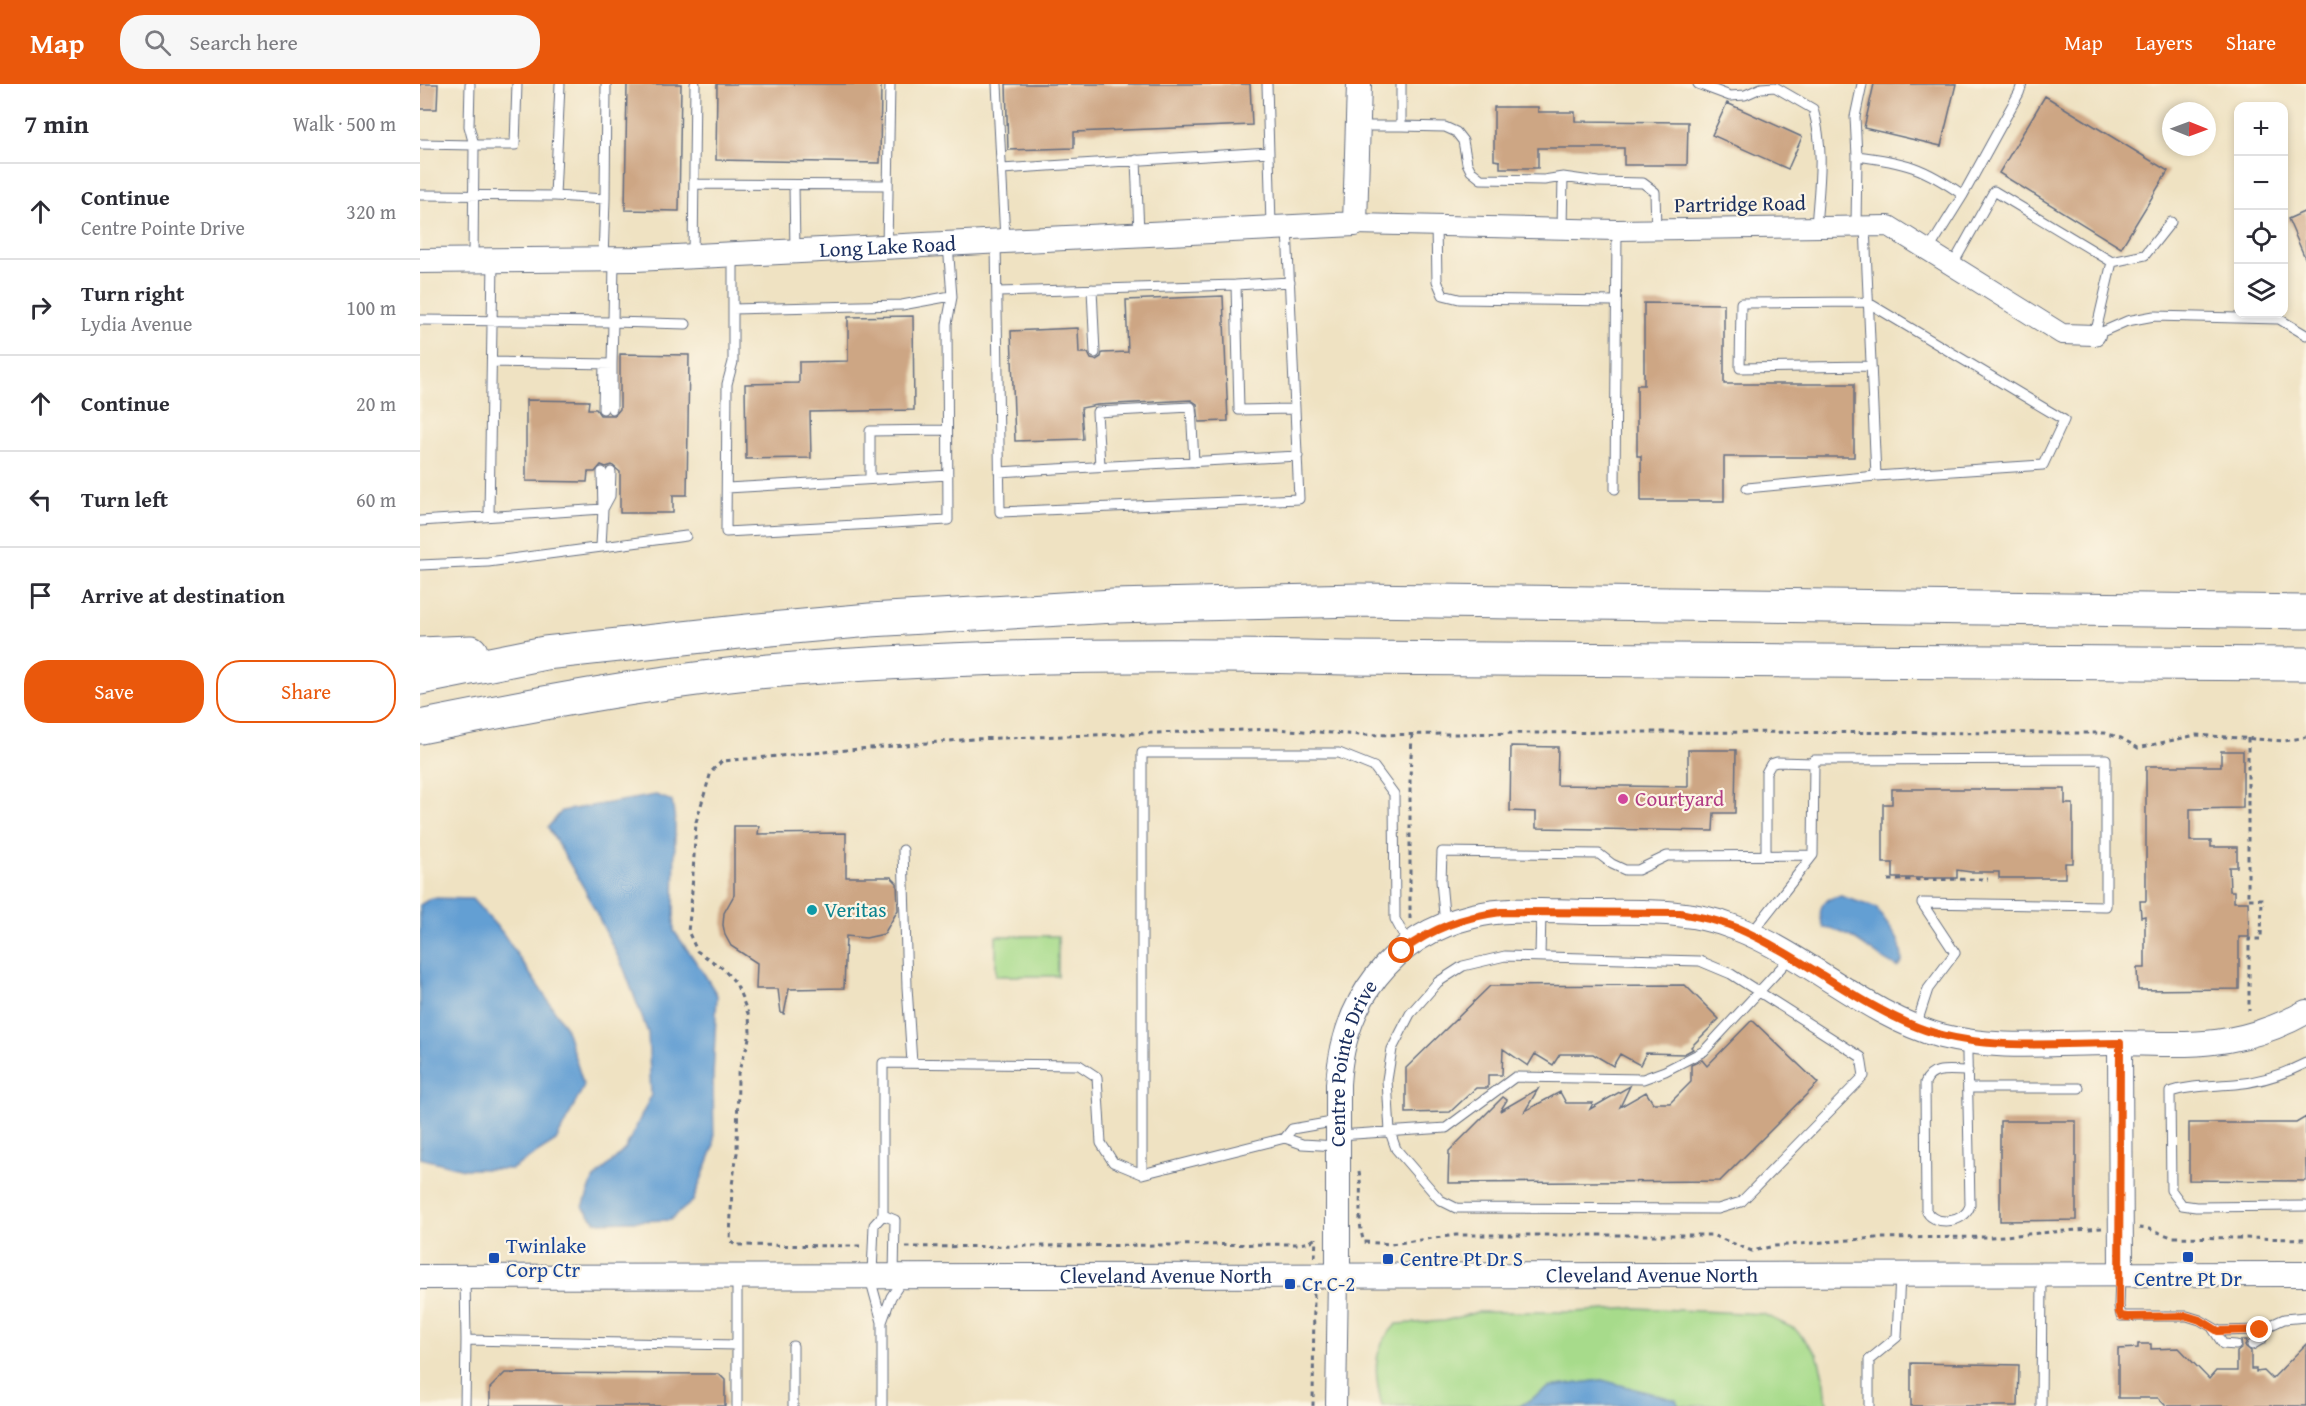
<!DOCTYPE html>
<html lang="en">
<head>
<meta charset="utf-8">
<style>
  body { margin:0; font-family:"Gentium Book Plus",serif; background:#f7f7f7; color:#2b2b33 }
  .controls { position:absolute; right:18px; top:18px; display:grid; overflow:hidden; border-radius:12px; box-shadow:0 3px 9px #0003 }
  .controls button { width:54px; height:54px; display:grid; place-items:center; padding:0; border:0; border-bottom:2px solid #e1e1e2; background:#fff; color:#2b2b33; font:30px sans-serif }
  .compass { position:absolute; left:1742px; top:18px; width:54px; height:54px; border-radius:50%; background:#fff; box-shadow:0 3px 9px #0003; rotate:91deg }
  .stop { position:absolute; width:18px; height:18px; margin:-14px; border:4px solid #ea580c; border-radius:50%; background:#fff }
  .stop.end { background:#ea580c; border-color:#fff; box-shadow:0 2px 6px #0008 }
  .list { margin:0; padding:0; list-style:none }
  h2 { display:flex; justify-content:space-between; align-items:center; height:78px; margin:0; padding:0 24px; font-size:26px }
  h2 small { font-size:20px; font-weight:400; color:#7c7c81 }
  .list li { display:grid; grid-template-columns:39px 1fr auto; gap:18px; align-items:center; box-sizing:border-box; height:96px; padding:0 24px; border-top:2px solid #e1e1e2 }
  .list b { display:block; font-size:22px; white-space:nowrap }
  .list p { margin:0; font-size:20px; white-space:nowrap; color:#7c7c81 }
  .list em { font-size:20px; font-style:normal; color:#7c7c81 }
  .actions { display:flex; gap:12px; padding:18px 24px }
  .actions a { flex:1; padding:14px 0; border:2px solid #ea580c; border-radius:24px; text-align:center; font-size:21px; color:#ea580c }
  .actions .main { background:#ea580c; color:#fff }
  .icon { flex:none; width:33px; height:33px; fill:none; stroke:currentColor; stroke-width:2; stroke-linecap:round; stroke-linejoin:round }
  .map { position:relative; flex:none; width:1886px; height:1322px; overflow:hidden }
  header { display:flex; align-items:center; gap:36px; box-sizing:border-box; height:84px; padding:0 30px; background:#ea580c; color:#fff }
  header strong { font-size:28px }
  nav { display:flex; gap:33px; margin-inline-start:auto; font-size:21px }
  .search { width:420px; height:54px; background:#f7f7f7; display:flex; align-items:center; gap:15px; box-sizing:border-box; padding:0 21px; border-radius:24px; color:#7c7c81; font-size:22px }
  main { display:flex }
  aside { flex:1; background:#fff }
  .map>svg:first-child { display:block }
  .green { fill:#a7db8b; stroke:#618574; stroke-width:1.5 }
  .water { fill:#639fd3; stroke:#3f6798; stroke-width:1.5 }
  .building { fill:#cda684 }
  .lines { fill:none; stroke-linecap:round; stroke-linejoin:round }
  .service-casing { stroke:#656e81; stroke-width:11 }
  .minor-casing { stroke:#656e81; stroke-width:22 }
  .tertiary-casing { stroke:#656e81; stroke-width:26 }
  .motorway-casing { stroke:#656e81; stroke-width:35 }
  .path { stroke:#656e81; stroke-width:3; stroke-dasharray:4.5 4.5; stroke-linecap:butt }
  .service { stroke:#fff; stroke-width:9 }
  .minor { stroke:#fff; stroke-width:20 }
  .tertiary { stroke:#fff; stroke-width:24 }
  .motorway { stroke:#fff; stroke-width:33 }
  .route { stroke:#ea580c; stroke-width:8 }
  .hotel-dot { fill:#d1479c; stroke:#fcf5e5; stroke-width:2 }
  .culture-dot { fill:#0f9aa8; stroke:#fcf5e5; stroke-width:2 }
  .transit-dot { fill:#1a4fb4; stroke:#fcf5e5; stroke-width:2 }
  .labels { text-anchor:middle; stroke-width:4.5; stroke-linejoin:round; paint-order:stroke }
  .street-label { font-size:21px; fill:#1b2f5e; stroke:#fcf5e5 }
  .hotel-label { font-size:21px; fill:#b23c85; stroke:#fcf5e5; text-anchor:start }
  .culture-label { font-size:21px; fill:#0d838f; stroke:#fcf5e5; text-anchor:start }
  .transit-label { font-size:21px; fill:#164399; stroke:#fcf5e5; text-anchor:start }
</style>
</head>
<body>
<header>
<strong>Map</strong>
<div class="search"><svg class="icon" aria-label="search" viewBox="0 0 24 24"><circle cx="10" cy="10" r="6"/><path d="M15 15l6 6"/></svg>Search here</div>
<nav><a>Map</a><a>Layers</a><a>Share</a></nav>
</header>
<main>
<aside>
<h2>7 min<small>Walk · 500 m</small></h2>
<ul class="list">
<li><svg class="icon" aria-label="ahead" viewBox="0 0 24 24"><path d="M12 20V5M6 11l6-6 6 6"/></svg><div><b>Continue</b><p>Centre Pointe Drive</p></div><em>320 m</em></li>
<li><svg class="icon" aria-label="right" viewBox="0 0 24 24"><path d="M7 20v-9h11M14 6l5 5-5 5"/></svg><div><b>Turn right</b><p>Lydia Avenue</p></div><em>100 m</em></li>
<li><svg class="icon" aria-label="ahead" viewBox="0 0 24 24"><path d="M12 20V5M6 11l6-6 6 6"/></svg><div><b>Continue</b></div><em>20 m</em></li>
<li><svg class="icon" aria-label="left" viewBox="0 0 24 24"><path d="M17 20v-9H6M10 6l-5 5 5 5"/></svg><div><b>Turn left</b></div><em>60 m</em></li>
<li><svg class="icon" aria-label="arrive" viewBox="0 0 24 24"><path d="M6 21V4h12l-3 4 3 4H6"/></svg><div><b>Arrive at destination</b></div></li>
</ul>
<div class="actions"><a class="main">Save</a><a>Share</a></div>
</aside>
<div class="map">
<svg width="1886" height="1322" viewBox="0 0 1886 1322">
  <rect width="100%" height="100%" fill="#fcf5e5"/>
  <filter id="ink" filterUnits="userSpaceOnUse"><feTurbulence type="fractalNoise" baseFrequency=".0167" numOctaves="2"/><feDisplacementMap in="SourceGraphic" scale="12" xChannelSelector="R" yChannelSelector="G"/><feConvolveMatrix kernelMatrix="1 2 1 2 8 2 1 2 1" color-interpolation-filters="sRGB"/></filter>
  <filter id="wash" filterUnits="userSpaceOnUse"><feTurbulence type="fractalNoise" baseFrequency=".008" numOctaves="4" result="noise"/><feDisplacementMap in="SourceGraphic" scale="24" xChannelSelector="R" yChannelSelector="G"/><feGaussianBlur stdDeviation="1.35" result="paint"/><feColorMatrix in="noise" values="0 0 0 0 0 0 0 0 0 0 0 0 0 0 0 0 0 1.4 0 .05"/><feComposite in="paint" operator="in"/></filter>
  <g filter="url(#wash)">
    <rect width="100%" height="100%" fill="#efe2c2"/>
    <!-- green -->
    <path class="green" d="M576,852H638V892H576Z
      M1216,1224L1343,1230L1375,1245L1397,1270L1405,1299L1407,1322H1259L1255,1316L1182,1296L1130,1303L1100,1322H962C954,1290 951,1264 977,1240L1024,1237L1058,1228H1155Z"/>
    <!-- water -->
    <path class="water" d="M236,711L252,717L255,737L254,847L283,888L297,911L293,993L294,1062L273,1117L250,1136L176,1138L163,1123L173,1096L205,1065L231,1012L228,949L204,885L164,804L128,743L142,727Z
      M1421,812L1457,824C1468,846 1482,850 1482,878L1477,883C1449,870 1436,848 1404,844C1396,826 1401,814 1421,812Z
      M11,814L52,815L82,848L145,942L164,1002L136,1057L92,1085H44L0,1074V821Z
      M1182,1296L1256,1316L1259,1322H1100L1130,1303Z"/>
    <g id="blocks">
      <!-- building -->
      <path class="building" d="M0,0H18L17,25H0Z
        M207,0H261L259,127L205,126Z
        M297,0H461L460,79L296,76Z
        M586,0H830L832,41L654,48V64L588,66Z
        M1454,0H1536L1521,62L1444,44Z
        M1625,12L1748,87L1701,164L1579,89Z
        M1307,19L1382,53L1368,85L1292,51Z
        M1074,23H1118V28H1155V37L1268,38L1267,81H1204V64H1118V84H1080V77L1074,76Z
        M1886,127V176L1868,135Z
        M803,212L808,337L779,338L777,320L771,316L677,321L661,324L663,355L595,357L591,247L658,244L659,269H668L671,275L676,276L681,273L682,269L708,268L706,216Z
        M1224,219L1304,220V300H1434V373H1304V417H1221V372H1217V301H1224Z
        M493,232L494,326L390,328L391,374L326,375L325,300L379,299V278L428,277V233Z
        M200,270L269,271L267,411H253V429H200V388L192,381L186,383L181,381L175,388H168L167,398L106,397V316L169,317L168,325H176L180,331H195L200,325Z
        M1091,662L1138,663L1137,701L1268,703V666H1316L1315,729H1294L1293,747L1116,744V728L1090,727Z
        M1801,667H1823V724L1770,725V757H1791V763H1817V783H1809L1810,807H1814V818H1828L1829,853H1819V905L1718,906L1717,884H1725V832L1721,833L1720,817H1726V682H1801Z
        M1472,705H1645V720H1653V779H1645V794H1579V788H1551L1537,786V794H1473V779H1463V720H1472Z
        M314,742H339L338,750L426,749V793H471L477,799L478,826L464,850L446,854L426,852L424,904L369,905L364,930L361,929L358,905H336L337,879L311,862L305,851L303,841L304,829L314,811Z
        M1265,901L1299,935L1271,963L1273,965L1264,970L1226,969L1220,981L1200,970L1193,982L1173,970H1140L1133,981L1115,970L1108,982L1083,965L1082,991H1068V1004H1056L1030,1028L986,1029V984L1070,902Z
        M1332,936L1398,999L1300,1097L1028,1099L1029,1067L1083,1013L1087,1016L1080,1027L1118,1005L1105,1027L1140,1008L1146,1019H1173L1170,1025L1210,1002L1200,1023L1226,1008L1233,1019H1250L1271,998V981L1282,976L1287,982Z
        M1886,1033V1097L1769,1096V1039H1876Z
        M1580,1037H1656V1136L1580,1137Z
        M1821,1256H1827L1825,1262L1831,1267V1285H1836V1288L1844,1287L1852,1295L1886,1260V1322H1746L1738,1314H1698V1265L1718,1264V1260H1731V1265L1759,1264L1789,1295L1796,1287H1817V1268L1822,1264Z
        M1491,1279L1599,1281L1598,1322H1491Z
        M85,1289L299,1290L305,1296V1322H70V1304Z"/>
    </g>
  </g>
  <g filter="url(#ink)">
    <use href="#blocks" fill-opacity="0" stroke="#656e81" stroke-width="1.5"/>
    <g class="lines">
      <!-- service casing -->
      <g class="service-casing">
        <path id="service" d="M50,0L49,42L54,61H95L97,0
          M577,0L585,155
          M847,0L851,142
          M1278,0L1310,12L1325,11L1341,4L1355,3L1393,25C1405,67 1399,100 1396,143
          M940,42H981V0
          M981,42L1025,43L1036,48L1043,57L1047,79L1051,87L1061,95L1124,96L1143,93L1178,98L1223,99L1235,108L1236,145
          M0,60L54,61L53,175
          M1437,72L1435,33L1442,0
          M716,76L719,149
          M582,85L849,68
          M274,100L468,101
          M374,101L375,167
          M0,111L135,112L185,115L186,0
          M1543,111L1599,9L1602,0
          M135,112L140,0
          M1016,142L1017,197L1023,211L1039,215L1196,217
          M1436,142L1437,72C1485,78 1503,83 1543,111L1508,167
          M867,143L875,325L819,326L816,201L870,198
          M1142,144L1143,93
          M576,158L580,428L879,415L875,325
          M467,163L470,0
          M313,171V278L307,300L306,448L528,436L527,240L532,213L528,160
          M273,172L275,0
          M183,176L185,115
          M1692,178L1725,171L1751,138
          M1532,182L1574,107L1692,178L1675,251
          M672,205L675,269
          M578,208L816,201
          M313,225L482,221L531,212
          M0,236L193,238L194,176
          M1675,251L1707,237L1734,232L1859,235L1886,251
          M72,278L192,280L193,238L266,240
          M192,280V325
          M1450,282L1320,284L1321,219L1447,218L1644,336L1623,381L1456,392
          M183,325L184,280
          M680,382L677,328L771,323L774,378
          M579,388L878,372
          M450,395V347L527,346
          M307,404L528,391
          M1327,404L1456,392L1445,142
          M1195,405L1197,146
          M183,425L190,412L191,388
          M69,431L73,177
          M0,437L183,425
          M181,462L183,425L182,388
          M0,481L68,478L266,452
          M483,766L487,903L492,979
          M1346,771V689L1351,680L1357,678L1394,679
          M1393,771L1394,676L1686,675V822L1502,819L1535,869L1508,905L1496,942
          M1025,841L1021,797L1022,768L1179,770L1192,780L1205,786H1218L1247,772L1393,771L1331,850
          M1085,872L1280,877L1311,890L1441,973L1444,992L1321,1118L1298,1125L1036,1124L1020,1116L976,1065L970,1048L967,996L972,965L990,930L1018,898L1043,882Z
          M1120,872L1121,828
          M1547,959V971L1550,1121C1546,1140 1511,1143 1506,1125L1505,999C1511,982 1532,987 1548,987
          M1886,979C1864,990 1839,998 1815,1000C1793,1002 1772,1001 1750,1008L1751,1106L1762,1121L1776,1123L1886,1122
          M1548,1004H1659
          M919,1051L1026,1044L1095,993L1223,995L1245,987L1284,967L1371,873
          M865,1054L872,1045L918,1037
          M917,1062L882,1060L865,1054L722,1090V669H919L954,683L974,710L975,835L989,861
          M463,1131L475,1136L474,1192
          M452,1190L454,1141L463,1131V979L659,981L677,993L681,1059L693,1078L722,1090
          M317,1192V1322
          M1700,1192L1699,1222L1701,1232H1767L1780,1236L1799,1247L1840,1246L1864,1235L1886,1233
          M45,1193L46,1256L317,1261
          M450,1194L462,1238L471,1213L483,1195
          M1793,1245L1803,1260L1816,1261
          M1832,1261L1842,1255L1847,1244
          M45,1322L46,1256
          M373,1322V1262
          M462,1322V1238
          M1449,1322V1276L1477,1253L1480,1191
          M1621,1322L1622,1192"/>
      </g>
      <!-- minor casing -->
      <g class="minor-casing">
        <path id="minor" d="M935,140L1197,146L1469,142L1642,250L1675,251
          M916,1322L918,1191"/>
      </g>
      <!-- tertiary casing -->
      <g class="tertiary-casing">
        <g id="tertiary">
          <path id="s1" d="M0,177L215,175L935,140L939,0"/>
          <path d="M1700,959L1701,1190"/>
          <path id="s2" d="M918,1191V1000C923,918 970,852 1053,832C1089,823 1131,828 1169,828C1218,828 1269,825 1316,844C1388,872 1446,931 1521,952C1574,966 1638,959 1692,959C1730,959 1771,963 1808,956C1836,951 1861,942 1886,928"/>
          <path id="s3" d="M0,1193L1886,1190"/>
        </g>
      </g>
      <!-- motorway casing -->
      <g class="motorway-casing">
        <path id="motorway" d="M0,570L51,568
          M0,594L125,569L328,547L450,536L694,522L938,516L1886,528
          M0,643C110,621 225,599 337,588C532,571 729,569 925,574L1886,580"/>
      </g>
      <!-- path -->
      <path class="path" d="M1828,654V815H1842L1841,855H1829V927
        M1468,796L1568,795
        M990,835V694L992,651
        M939,1087C943,1111 936,1136 944,1158L971,1160L1036,1151H1292L1332,1167L1354,1162L1456,1154L1571,1153L1682,1144
        M1719,1144L1729,1145L1752,1153L1886,1155
        M440,1162L315,1161L310,1157L312,1101L317,1069L318,989L328,959L330,948L329,932L316,899L301,883L277,867L268,847L271,823L276,738L291,688L302,677L553,655L855,645L940,651L1203,648L1685,649L1701,654L1718,664L1776,651L1865,657L1886,653
        M486,1163L879,1160L890,1158L896,1154
        M895,1173L896,1154
        M893,1322L894,1209"/>
      <!-- service -->
      <use href="#service" class="service"/>
      <!-- minor -->
      <use href="#minor" class="minor"/>
      <!-- tertiary -->
      <use href="#tertiary" class="tertiary"/>
      <!-- motorway -->
      <use href="#motorway" class="motorway"/>
    </g>
  </g>
  <g class="lines" filter="url(#ink)">
    <!-- route -->
    <path class="route" d="M982,867C1013,844 1043,833 1081,828L1260,829C1280,833 1299,836 1317,844C1380,871 1434,918 1497,943C1560,968 1633,959 1700,959L1699,1228L1701,1232L1707,1233L1767,1232L1780,1236L1798,1247L1840,1246"/>
  </g>
  <!-- markers -->
  <circle class="hotel-dot" cx="1203" cy="715" r="6"/>
  <circle class="culture-dot" cx="392" cy="826" r="6"/>
  <g class="transit-dot">
    <rect x="1762" y="1167" width="12" height="12" rx="3"/>
    <rect x="68" y="1168" width="12" height="12" rx="3"/>
    <rect x="962" y="1169" width="12" height="12" rx="3"/>
    <rect x="864" y="1194" width="12" height="12" rx="3"/>
  </g>
  <g class="labels">
    <!-- street labels -->
    <g class="street-label">
      <text transform="translate(1320 120) rotate(-1)" y="7">Partridge Road</text>
      <text dy="7" stroke="none"><textPath href="#s1" startOffset="468">Long Lake Road</textPath></text>
      <text dy="7" stroke="none"><textPath href="#s2" startOffset="214">Centre Pointe Drive</textPath></text>
      <text dy="7" stroke="none"><textPath href="#s3" startOffset="746">Cleveland Avenue North</textPath></text>
      <text dy="7" stroke="none"><textPath href="#s3" startOffset="1232">Cleveland Avenue North</textPath></text>
    </g>
    <!-- hotel labels -->
    <g class="hotel-label">
      <text x="1215" y="722">Courtyard</text>
    </g>
    <!-- culture labels -->
    <g class="culture-label">
      <text x="404" y="833">Veritas</text>
    </g>
    <!-- transit labels -->
    <g class="transit-label">
      <text x="86" y="1169">Twinlake<tspan x="86" dy="24">Corp Ctr</tspan></text>
      <text x="980" y="1182">Centre Pt Dr S</text>
      <text x="1768" y="1202" text-anchor="middle">Centre Pt Dr</text>
      <text x="882" y="1207">Cr C-2</text>
    </g>
  </g>
</svg>
<div class="controls">
<button>+</button>
<button>−</button>
<button><svg class="icon" aria-label="locate" viewBox="0 0 24 24"><circle cx="12" cy="12" r="6"/><path d="M12 2v4M12 18v4M2 12h4M18 12h4"/></svg></button>
<button><svg class="icon" aria-label="layers" viewBox="0 0 24 24"><path d="M12 4l9 5-9 5-9-5zM3 14l9 5 9-5"/></svg></button>
</div>
<svg class="compass" viewBox="-18 -18 36 36"><path d="M0-13l5 13h-10z" fill="#e53935"/><path d="M0 13l5-13h-10z" fill="#7c7c81"/></svg>
<div class="stop" style="left:982px;top:867px"></div>
<div class="stop end" style="left:1840px;top:1246px"></div>
</div>
</main>
</body>
</html>
